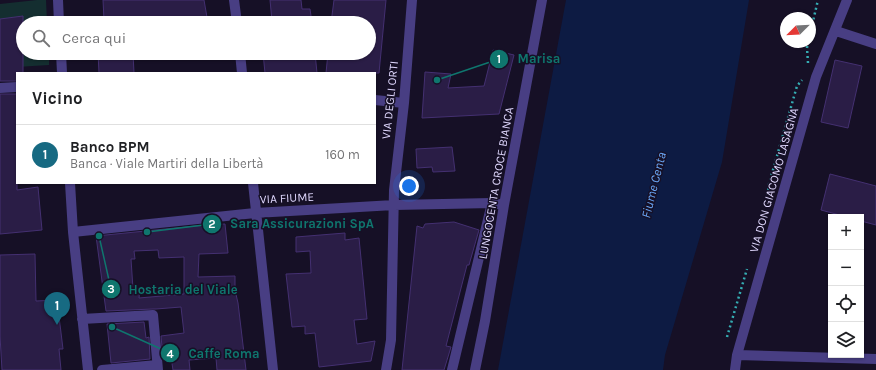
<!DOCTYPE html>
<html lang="it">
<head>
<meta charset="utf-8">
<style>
  body { margin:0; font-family:Karla,sans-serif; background:#f2f2f2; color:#202124 }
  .controls { position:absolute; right:12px; bottom:12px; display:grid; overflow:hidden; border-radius:0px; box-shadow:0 1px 3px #0004 }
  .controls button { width:36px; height:36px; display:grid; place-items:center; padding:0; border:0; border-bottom:1px solid #e0e0e0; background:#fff; color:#202124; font:20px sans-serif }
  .compass { position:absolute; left:780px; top:12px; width:36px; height:36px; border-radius:50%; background:#fff; box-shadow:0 1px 3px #0004; rotate:246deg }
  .you { position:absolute; left:409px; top:186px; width:14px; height:14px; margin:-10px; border:3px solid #fff; border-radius:50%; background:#1a73e8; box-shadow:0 0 0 6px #1a73e833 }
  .badge { display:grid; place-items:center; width:26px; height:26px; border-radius:50%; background:#176a82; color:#fff; font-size:13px; font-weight:700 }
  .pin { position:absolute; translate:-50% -33px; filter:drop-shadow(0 1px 2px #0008) }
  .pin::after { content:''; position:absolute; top:21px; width:14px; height:12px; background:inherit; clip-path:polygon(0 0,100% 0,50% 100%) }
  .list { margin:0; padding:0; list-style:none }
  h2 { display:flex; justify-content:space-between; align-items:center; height:52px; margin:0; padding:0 16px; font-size:17px }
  h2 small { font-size:13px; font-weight:400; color:#757577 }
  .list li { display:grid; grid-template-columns:26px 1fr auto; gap:12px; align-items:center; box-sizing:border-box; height:60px; padding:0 16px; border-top:1px solid #e0e0e0 }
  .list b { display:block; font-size:15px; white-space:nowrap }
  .list p { margin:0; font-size:13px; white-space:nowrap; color:#757577 }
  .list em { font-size:13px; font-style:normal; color:#757577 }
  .icon { flex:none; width:22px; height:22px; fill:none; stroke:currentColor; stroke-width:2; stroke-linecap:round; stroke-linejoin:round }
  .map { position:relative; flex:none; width:876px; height:370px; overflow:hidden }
  .search { position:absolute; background:#fff; box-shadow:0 1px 3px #0004; left:16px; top:16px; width:360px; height:44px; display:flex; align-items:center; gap:10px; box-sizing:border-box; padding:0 14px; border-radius:22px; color:#757577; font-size:15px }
  .panel { position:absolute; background:#fff; box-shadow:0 1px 3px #0004; left:16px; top:72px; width:360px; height:112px; border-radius:0px }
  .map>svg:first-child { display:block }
  .green { fill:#142e30 }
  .water { fill:#0d1b43 }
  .building { fill:#2a1d46; stroke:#443071; fill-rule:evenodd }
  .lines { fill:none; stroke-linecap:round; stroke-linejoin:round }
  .path { stroke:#35adb3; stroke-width:2.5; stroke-dasharray:2 3; stroke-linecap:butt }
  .minor { stroke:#483e83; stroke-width:10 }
  .labels { text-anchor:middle; stroke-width:3; stroke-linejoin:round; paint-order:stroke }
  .street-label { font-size:12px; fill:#dfd7fd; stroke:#161026 }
  .water-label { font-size:13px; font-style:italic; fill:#6aa7f8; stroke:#161026 }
  .leader { fill:none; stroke:#0f766e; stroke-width:1.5 }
  .callout-dot { fill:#0f766e; stroke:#161026; stroke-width:1.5 }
  .mark-label { font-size:12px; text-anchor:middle; font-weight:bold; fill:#fff }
  .callout-label { font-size:13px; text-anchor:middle; font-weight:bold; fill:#0f766e; stroke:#161026; stroke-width:3; stroke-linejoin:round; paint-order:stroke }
</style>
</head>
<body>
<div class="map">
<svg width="876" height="370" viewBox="0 0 876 370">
  <rect width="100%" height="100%" fill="#161026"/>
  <!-- green -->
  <path class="green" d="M37,0H46L47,23H23V53H49V65L0,68V4Z"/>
  <!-- water -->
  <path class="water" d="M566,0H749L722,162L665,355L663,370H498Z"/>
  <!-- building -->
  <path class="building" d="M103,0H204L208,23H146V21L104,20Z
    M270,0H301L302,9H310L312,23H275V21H272Z
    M334,0H386L379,73H326L328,53H369V23H331Z
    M23,16V73H17V81H0V19Z
    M493,50L514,55L499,114L422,118L425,72L451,74L448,88L484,86Z
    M98,53H133L134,73H99Z
    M263,53H315L317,73H265Z
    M835,60L862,66L848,128L821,122Z
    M0,94H17V190L38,187L42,230L0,234Z
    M452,147L455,171L433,172L432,167L417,168L416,149Z
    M830,174L876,186V225L861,221V217H847L821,210Z
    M454,222L479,230L469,265H467L446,346L451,347L444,370H402L417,226L423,228L425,224Z
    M225,224L228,253L199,254L198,277L235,276V290L238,303L246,370H217L216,358L189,360L190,370H173L171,357L163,358L161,336L184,333L181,307L156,309H153L106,311L96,236L205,225ZM158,250L159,258L184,257V294L139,298L140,289H133L131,259H135L134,251Z
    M345,233V240L359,238L367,319L354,320L357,344L375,341L371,361L319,367L315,333L305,334V326L292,327L286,274L311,273L310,251L296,252V237Z
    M35,254L36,301L57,300L63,349H59L61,370H2L0,336V255Z
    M144,322L146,338L149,337L150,359L111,363L107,324Z"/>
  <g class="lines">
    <!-- path -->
    <path class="path" d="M810,34L818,0
      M808,63L807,48L808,42
      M768,195L769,184L797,86L802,80
      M727,337L747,269"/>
    <!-- minor -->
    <path class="minor" d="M58,0L59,23
      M234,0L237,23
      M836,31L876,44
      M61,53L62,73
      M240,53L242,73
      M0,88L17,87
      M375,100L404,103
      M70,183L73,232L88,370
      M253,183L273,370
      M73,232L255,213L394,205L492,203L504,205
      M82,319L153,315L158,370
      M737,355L876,359
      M102,370L157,365
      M386,370L391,340L394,190L404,103L412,0
      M452,370L492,203
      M475,370L485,321L504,205L542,0
      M735,370L737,355L816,77L847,0"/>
  </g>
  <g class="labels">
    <!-- street labels -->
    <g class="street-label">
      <text transform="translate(390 100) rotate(-84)" y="4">VIA DEGLI ORTI</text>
      <text transform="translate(774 180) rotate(-74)" y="4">VIA DON GIACOMO LASAGNA</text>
      <text transform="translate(496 183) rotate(-80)" y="4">LUNGOCENTA CROCE BIANCA</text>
      <text transform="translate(287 198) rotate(-3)" y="4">VIA FIUME</text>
    </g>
    <!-- water labels -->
    <g class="water-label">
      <text transform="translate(653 185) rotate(-76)" y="5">Fiume Centa</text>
    </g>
  </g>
  <!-- callouts -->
  <path class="leader" d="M437 80L499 59M147 232L212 224M99 236L111 289M112 327L170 353"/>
  <g class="callout-dot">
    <circle cx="437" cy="80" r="4"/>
    <circle cx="147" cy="232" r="4"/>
    <circle cx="99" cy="236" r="4"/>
    <circle cx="112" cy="327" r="4"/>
    <circle cx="499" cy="59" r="10"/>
    <circle cx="212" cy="224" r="10"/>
    <circle cx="111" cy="289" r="10"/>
    <circle cx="170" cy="353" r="10"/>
  </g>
  <g class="mark-label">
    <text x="499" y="63">1</text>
    <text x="212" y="228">2</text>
    <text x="111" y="293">3</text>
    <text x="170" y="358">4</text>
  </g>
  <g class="callout-label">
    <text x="539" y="63">Marisa</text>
    <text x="302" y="228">Sara Assicurazioni SpA</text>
    <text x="183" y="294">Hostaria del Viale</text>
    <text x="224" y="358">Caffe Roma</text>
  </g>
</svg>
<div class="controls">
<button>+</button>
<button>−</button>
<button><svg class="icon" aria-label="locate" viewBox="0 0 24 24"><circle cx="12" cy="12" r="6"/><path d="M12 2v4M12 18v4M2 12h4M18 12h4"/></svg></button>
<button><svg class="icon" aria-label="layers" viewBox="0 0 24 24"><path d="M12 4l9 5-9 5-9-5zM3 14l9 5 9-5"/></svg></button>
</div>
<svg class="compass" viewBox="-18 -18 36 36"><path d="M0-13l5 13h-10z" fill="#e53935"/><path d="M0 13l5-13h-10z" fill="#757577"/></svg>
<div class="you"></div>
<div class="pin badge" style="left:57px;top:325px">1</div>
<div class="search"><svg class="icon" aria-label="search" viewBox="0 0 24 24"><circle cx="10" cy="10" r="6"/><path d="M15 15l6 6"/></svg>Cerca qui</div>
<section class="panel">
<h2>Vicino<small></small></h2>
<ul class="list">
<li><span class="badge">1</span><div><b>Banco BPM</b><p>Banca · Viale Martiri della Libertà</p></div><em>160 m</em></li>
</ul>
</section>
</div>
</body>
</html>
